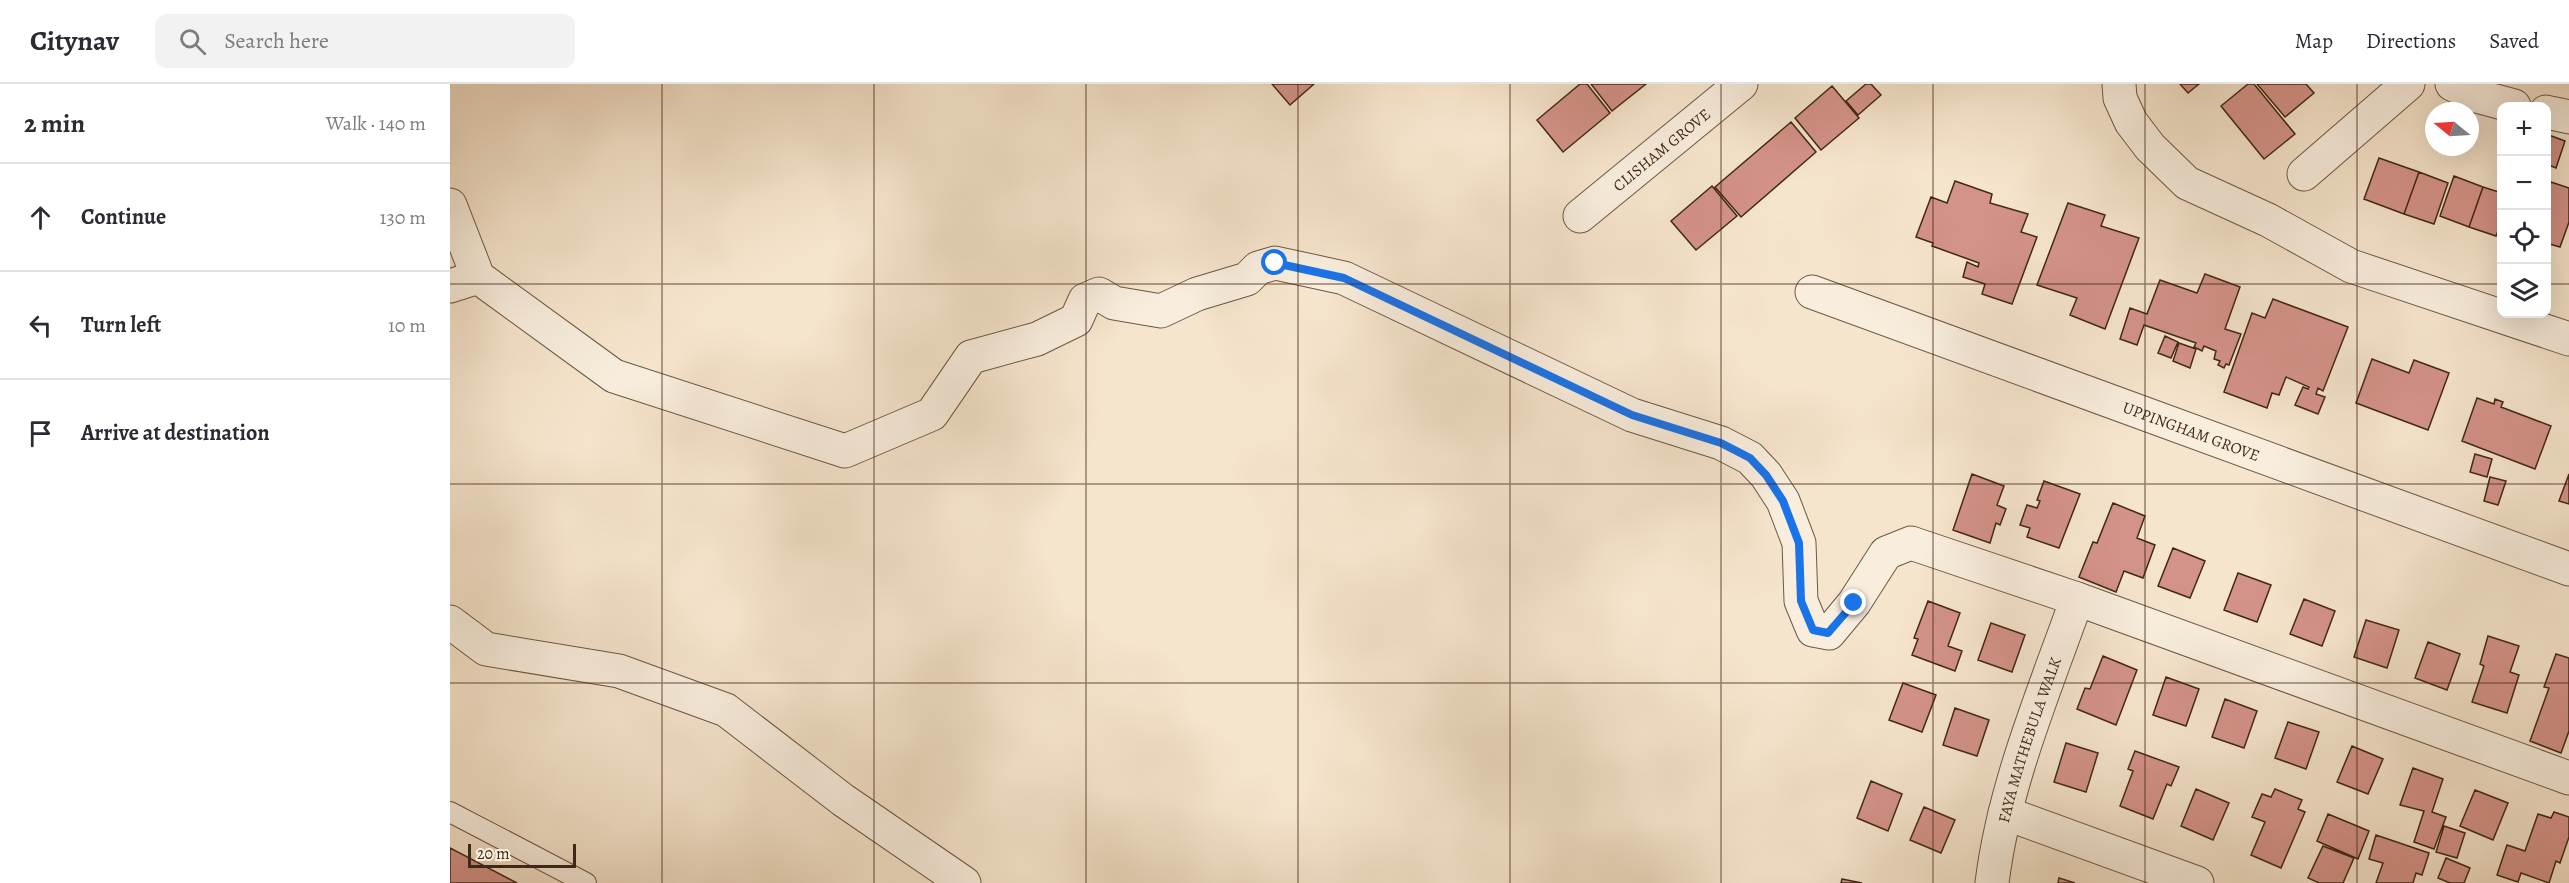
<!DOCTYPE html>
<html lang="en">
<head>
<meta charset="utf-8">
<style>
  body { margin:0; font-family:Alegreya,serif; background:#f2f2f3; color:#2b2b33 }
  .controls { position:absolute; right:18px; top:18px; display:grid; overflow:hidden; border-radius:12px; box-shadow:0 6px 24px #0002 }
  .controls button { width:54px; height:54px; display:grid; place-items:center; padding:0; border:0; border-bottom:2px solid #e1e1e2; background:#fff; color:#2b2b33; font:30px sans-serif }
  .compass { position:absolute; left:1975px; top:18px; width:54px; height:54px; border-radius:50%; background:#fff; box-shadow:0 6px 24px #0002; rotate:288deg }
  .scale { position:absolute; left:18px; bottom:15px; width:108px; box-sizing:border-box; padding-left:6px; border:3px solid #412816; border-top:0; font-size:16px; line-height:21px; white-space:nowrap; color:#412816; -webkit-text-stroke:4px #f9eede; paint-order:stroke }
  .stop { position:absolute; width:18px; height:18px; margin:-14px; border:4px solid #1a73e8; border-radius:50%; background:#fff }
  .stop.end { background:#1a73e8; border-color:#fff; box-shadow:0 2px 6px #0008 }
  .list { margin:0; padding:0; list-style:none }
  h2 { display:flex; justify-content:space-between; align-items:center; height:78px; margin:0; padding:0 24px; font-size:26px }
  h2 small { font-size:20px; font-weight:400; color:#7c7c81 }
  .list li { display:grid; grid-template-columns:39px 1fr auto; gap:18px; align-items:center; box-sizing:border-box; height:108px; padding:0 24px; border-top:2px solid #e1e1e2 }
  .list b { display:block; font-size:22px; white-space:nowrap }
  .list em { font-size:20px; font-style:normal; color:#7c7c81 }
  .icon { flex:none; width:33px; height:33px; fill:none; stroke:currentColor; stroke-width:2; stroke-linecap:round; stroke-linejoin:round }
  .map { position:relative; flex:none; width:2119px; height:799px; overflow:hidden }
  header { display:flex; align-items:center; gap:36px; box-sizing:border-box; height:84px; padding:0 30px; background:#fff; border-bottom:2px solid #e1e1e2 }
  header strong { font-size:28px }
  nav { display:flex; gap:33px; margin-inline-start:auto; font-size:21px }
  .search { width:420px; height:54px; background:#f2f2f3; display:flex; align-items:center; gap:15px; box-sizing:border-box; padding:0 21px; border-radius:12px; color:#7c7c81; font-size:22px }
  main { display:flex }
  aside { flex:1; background:#fff }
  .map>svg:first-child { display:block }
  .building { fill:#d49389; stroke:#412816; stroke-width:1.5 }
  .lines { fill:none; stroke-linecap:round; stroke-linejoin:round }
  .lane-casing { stroke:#6e5744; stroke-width:22 }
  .street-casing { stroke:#6e5744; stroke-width:35 }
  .lane { stroke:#f9eede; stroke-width:20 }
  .street { stroke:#f9eede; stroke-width:33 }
  .route { stroke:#1a73e8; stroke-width:8 }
  .grid { fill:none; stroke:#412816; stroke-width:1.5; stroke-opacity:0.55 }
  .labels { text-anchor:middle; stroke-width:4.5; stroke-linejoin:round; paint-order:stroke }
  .street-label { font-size:16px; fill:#412816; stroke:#f9eede }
</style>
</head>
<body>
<header>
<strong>Citynav</strong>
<div class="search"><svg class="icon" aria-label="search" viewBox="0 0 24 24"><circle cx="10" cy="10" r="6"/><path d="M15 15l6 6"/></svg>Search here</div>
<nav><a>Map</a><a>Directions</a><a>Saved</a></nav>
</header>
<main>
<aside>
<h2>2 min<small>Walk · 140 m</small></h2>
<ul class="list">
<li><svg class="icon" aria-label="ahead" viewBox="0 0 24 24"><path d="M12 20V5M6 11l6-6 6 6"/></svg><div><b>Continue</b></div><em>130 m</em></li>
<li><svg class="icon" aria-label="left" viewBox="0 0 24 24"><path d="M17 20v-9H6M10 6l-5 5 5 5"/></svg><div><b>Turn left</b></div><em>10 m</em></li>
<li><svg class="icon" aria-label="arrive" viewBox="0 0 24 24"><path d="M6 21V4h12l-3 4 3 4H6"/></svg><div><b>Arrive at destination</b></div></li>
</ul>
</aside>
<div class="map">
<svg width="2119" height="799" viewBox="0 0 2119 799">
  <rect width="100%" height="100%" fill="#f6e5cd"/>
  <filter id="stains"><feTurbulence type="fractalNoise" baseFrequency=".00333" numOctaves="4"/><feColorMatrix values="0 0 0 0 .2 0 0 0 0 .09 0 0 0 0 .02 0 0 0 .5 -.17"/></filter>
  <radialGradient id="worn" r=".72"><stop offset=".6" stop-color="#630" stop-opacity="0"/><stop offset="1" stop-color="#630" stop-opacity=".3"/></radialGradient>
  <!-- building -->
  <path class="building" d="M822,0H864L840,21Z
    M1130,0H1137L1160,29L1113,68L1087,36Z
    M1141,0H1196L1162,27Z
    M1416,0H1421L1431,11L1408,31L1396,17Z
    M1730,0H1749L1738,9Z
    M1798,0H1804L1845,50L1814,75L1771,22Z
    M1807,0H1856L1864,9L1835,33Z
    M1382,2L1409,34L1371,66L1345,34Z
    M2011,19L2025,25L2020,38V27H2008Z
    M1341,38L1366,68L1291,133L1265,103Z
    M2096,50L2115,57L2106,84L2096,80Z
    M1929,74L1969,88L1954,130L1914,115Z
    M1969,88L1998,99L1984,140L1954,130Z
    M2004,92L2033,103L2019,143L1990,132Z
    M2096,96L2101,98L2096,113Z
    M1505,97L1542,110L1540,119L1578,130L1571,148L1587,153L1562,220L1532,210L1535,200L1513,193L1517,178L1528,183L1529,179L1482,162L1483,159L1466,153L1481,113L1497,119Z
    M2101,98L2119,104V138L2110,163L2096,159V113Z
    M1262,102L1287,132L1246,166L1221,137Z
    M2033,103L2052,109V136L2046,152L2019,143Z
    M1618,119L1655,131L1651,142L1689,154L1655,245L1620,231L1627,214L1587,201Z
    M1755,190L1790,203L1775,245L1791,250L1779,281L1776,280L1774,284L1768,281L1770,277L1764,275L1766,267L1754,262L1752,267L1744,263L1746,259L1694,241L1687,261L1670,255L1680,224L1697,230L1710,196L1747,209Z
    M1823,215L1898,243L1873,307L1868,304L1866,310L1875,313L1868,330L1845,321L1853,303L1858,305L1859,303L1836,293L1829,311L1822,309L1817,324L1774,308L1802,229L1815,234Z
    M1715,252L1728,258L1721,274L1708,269Z
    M1729,259L1746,265L1740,284L1723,277Z
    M1922,275L1959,289L1964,276L1999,289L1978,346L1906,319Z
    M2027,314L2044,320L2045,315L2053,318L2051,323L2101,342L2085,385L2012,357Z
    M2025,370L2042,375L2037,393L2020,388Z
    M1522,390L1554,402L1547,421L1556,425L1550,441L1546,439L1540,459L1503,446Z
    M2119,390V420L2109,417Z
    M2040,393L2056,397L2048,421L2034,417Z
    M1594,397L1630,410L1609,464L1577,453L1580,444L1570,441L1577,421L1587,424L1590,417L1587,416Z
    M1663,419L1695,432L1687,454L1705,461L1693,494L1674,487L1666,508L1629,493L1643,458L1647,459Z
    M1723,464L1755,477L1740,514L1708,502Z
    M1788,489L1821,501L1807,538L1774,526Z
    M1854,515L1885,527L1872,562L1840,550Z
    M1478,517L1510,529L1498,562L1512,567L1505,587L1462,571L1468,555L1464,554Z
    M1916,536L1949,546L1937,584L1904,573Z
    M1541,539L1575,551L1562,588L1528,576Z
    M2038,552L2069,562L2060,588L2069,591L2057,629L2022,618L2034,582L2030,580Z
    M1978,558L2010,570L1997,606L1965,594Z
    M2106,570L2119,574V647L2111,669L2080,657L2099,604L2094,603Z
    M1653,572L1687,586L1666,641L1627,625L1635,604L1640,605Z
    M1716,593L1749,605L1736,642L1703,631Z
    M1453,599L1486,611L1472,648L1439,636Z
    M1775,615L1807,627L1794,664L1762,653Z
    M1505,624L1539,636L1527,672L1493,661Z
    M1838,638L1869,648L1856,685L1825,674Z
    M1616,659L1648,669L1636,708L1604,698Z
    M1902,662L1933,675L1918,710L1887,698Z
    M1685,667L1729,683L1721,702L1717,700L1703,735L1670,722L1683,687L1678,685Z
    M1963,684L1993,695L1982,728L1996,733L1984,765L1964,758L1974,727L1950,721Z
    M1421,697L1452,710L1438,747L1407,734Z
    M1746,705L1779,719L1763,756L1731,742Z
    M1825,705L1852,716L1848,725L1855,728L1831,784L1801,771L1815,738L1802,733L1812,710L1821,713Z
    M2025,706L2058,719L2043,756L2010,742Z
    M1474,723L1505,736L1491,769L1460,756Z
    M2104,728L2119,733V753L2110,779L2106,777L2099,799L2071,789L2068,798L2047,791L2057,761L2075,767L2088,730L2101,734Z
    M1878,730L1919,747L1908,775L1867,757Z
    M1994,742L2015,749L2007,774L1986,768Z
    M1926,751L1979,769L1972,791L1966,789L1963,799H1926L1933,779L1919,775Z
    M1873,762L1904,774L1893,799H1869L1858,794Z
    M0,764L67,799H0Z
    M1996,774L2020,784L2014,799H2000L1988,794Z
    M1609,794L1625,799H1608Z
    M1392,795L1412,799H1391Z"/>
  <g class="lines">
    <!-- lane casing -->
    <g class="lane-casing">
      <path id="lane" d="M0,728L136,799"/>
    </g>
    <!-- street casing -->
    <g class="street-casing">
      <g id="street">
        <path d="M1669,0L1670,14L1681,38L1700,63L1737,99L1818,136L1901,182L2119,255"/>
        <path d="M2002,0L2027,12L2064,22"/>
        <path d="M2096,28L2119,33"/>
        <path d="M1854,90L1958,0"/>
        <path d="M0,121L28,193L164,292L395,367L482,330L521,273L587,255L626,236L635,216L649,210L664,219L711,227L747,210L797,195L808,184L825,179L894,194L1182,331L1271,359L1300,374L1316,391L1333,417L1349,459L1351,517L1363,546L1379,549L1404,519L1436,469L1461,459L1627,515L2119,694"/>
        <path id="s1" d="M1130,132L1291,0"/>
        <path d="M0,202L28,193"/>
        <path id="s2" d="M1362,208L2119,485"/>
        <path d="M0,538L36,565L169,587L276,626L393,716L514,799"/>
        <path d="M1555,729L1747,799"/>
        <path id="s3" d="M1542,799C1554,701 1594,608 1627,515"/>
      </g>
    </g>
    <!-- lane -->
    <use href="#lane" class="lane"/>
    <!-- street -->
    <use href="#street" class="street"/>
  </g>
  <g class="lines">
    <!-- route -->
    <path class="route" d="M825,179L894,194L1182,331L1271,359L1300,374L1316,391L1333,417L1349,459L1351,517L1363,546L1378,549L1404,519"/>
  </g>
  <!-- grid -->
  <path class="grid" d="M212,0V799M424,0V799M636,0V799M848,0V799M1060,0V799M1271,0V799M1483,0V799M1695,0V799M1907,0V799M0,200H2052M2096,200H2119M0,400H2119M0,599H2119"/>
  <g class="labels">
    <!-- street labels -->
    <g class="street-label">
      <text dy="6" stroke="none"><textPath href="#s1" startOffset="105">CLISHAM GROVE</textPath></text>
      <text dy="6" stroke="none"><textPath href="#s2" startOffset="404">UPPINGHAM GROVE</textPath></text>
      <text dy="6" stroke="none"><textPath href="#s3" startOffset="148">FAYA MATHEBULA WALK</textPath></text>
    </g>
  </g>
  <rect width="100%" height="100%" filter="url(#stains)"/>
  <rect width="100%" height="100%" fill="url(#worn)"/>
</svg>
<div class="controls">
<button>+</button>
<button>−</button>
<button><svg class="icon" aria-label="locate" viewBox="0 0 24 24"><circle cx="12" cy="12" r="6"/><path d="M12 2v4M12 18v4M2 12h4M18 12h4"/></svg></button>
<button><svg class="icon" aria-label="layers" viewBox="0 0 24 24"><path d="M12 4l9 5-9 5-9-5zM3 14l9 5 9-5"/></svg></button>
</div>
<svg class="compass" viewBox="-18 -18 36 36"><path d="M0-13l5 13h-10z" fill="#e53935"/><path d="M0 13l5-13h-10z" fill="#7c7c81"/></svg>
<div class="scale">20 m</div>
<div class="stop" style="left:825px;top:179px"></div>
<div class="stop end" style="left:1404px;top:519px"></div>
</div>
</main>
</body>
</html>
